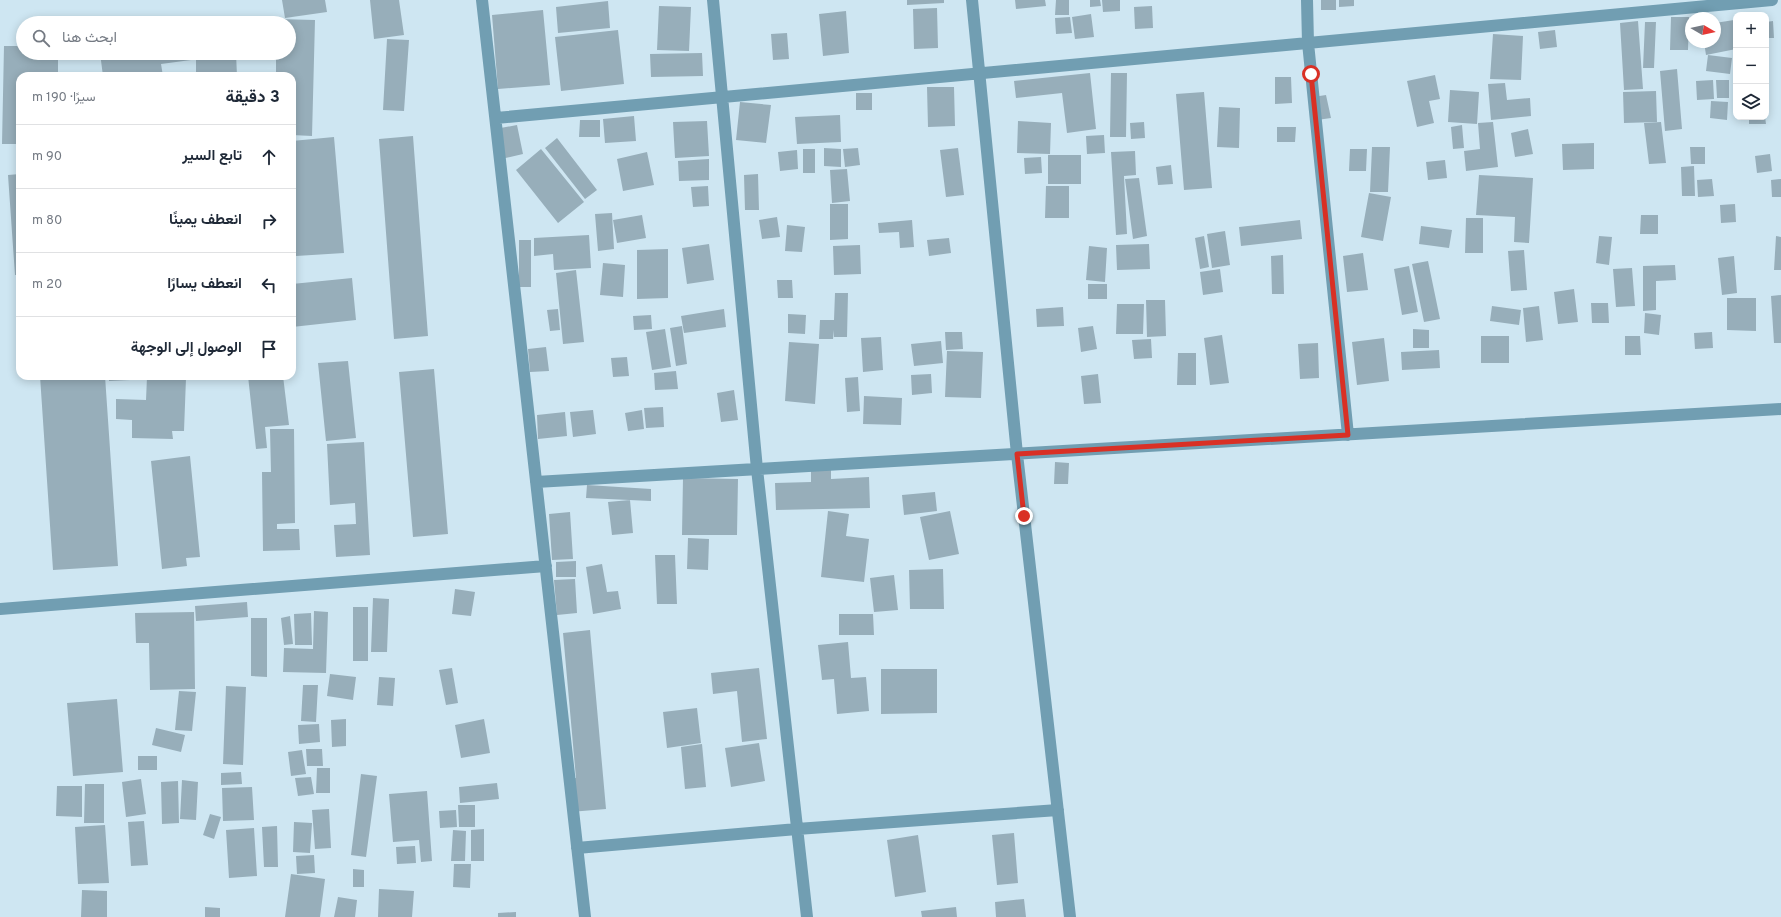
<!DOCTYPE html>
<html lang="ar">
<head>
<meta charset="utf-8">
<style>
  body { margin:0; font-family:Overpass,Vazirmatn,sans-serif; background:#f6f6f7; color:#1f2937; direction:rtl }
  .controls { position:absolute; right:12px; top:12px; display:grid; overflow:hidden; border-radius:8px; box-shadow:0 2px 10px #0003 }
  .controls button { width:36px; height:36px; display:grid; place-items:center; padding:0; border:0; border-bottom:1px solid #e0e1e3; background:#fff; color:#1f2937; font:20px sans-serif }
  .compass { position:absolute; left:1685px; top:12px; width:36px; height:36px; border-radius:50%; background:#fff; box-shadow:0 2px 10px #0003; rotate:99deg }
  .stop { position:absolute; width:12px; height:12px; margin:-9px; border:3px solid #d93025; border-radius:50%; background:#fff }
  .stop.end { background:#d93025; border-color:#fff; box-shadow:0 1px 4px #0008 }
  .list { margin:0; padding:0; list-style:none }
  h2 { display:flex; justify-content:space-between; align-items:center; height:52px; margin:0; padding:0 16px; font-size:17px }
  h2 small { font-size:13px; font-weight:400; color:#747a83 }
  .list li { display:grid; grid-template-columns:26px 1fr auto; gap:12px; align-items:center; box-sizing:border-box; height:64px; padding:0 16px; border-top:1px solid #e0e1e3 }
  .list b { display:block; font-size:15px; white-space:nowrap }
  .list em { font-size:13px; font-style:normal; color:#747a83 }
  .icon { flex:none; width:22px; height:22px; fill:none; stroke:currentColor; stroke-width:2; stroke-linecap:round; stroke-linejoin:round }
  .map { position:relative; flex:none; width:1781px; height:917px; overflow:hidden; direction:ltr }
  .search { position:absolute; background:#fff; box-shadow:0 2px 10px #0003; left:16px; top:16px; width:280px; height:44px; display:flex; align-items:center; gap:10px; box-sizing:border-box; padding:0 14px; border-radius:22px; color:#747a83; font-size:15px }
  .panel { position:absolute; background:#fff; box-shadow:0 2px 10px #0003; left:16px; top:72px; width:280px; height:308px; border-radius:12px; direction:rtl }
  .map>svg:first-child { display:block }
  .building { fill:#97aeba }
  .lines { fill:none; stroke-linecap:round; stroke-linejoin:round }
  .minor { stroke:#719eb2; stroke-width:12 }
  .route { stroke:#d93025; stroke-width:5 }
</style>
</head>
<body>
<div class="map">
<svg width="1781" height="917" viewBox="0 0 1781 917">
  <rect width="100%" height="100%" fill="#cee6f2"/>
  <!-- building -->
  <path class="building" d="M282,0H325L327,12L285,18Z
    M370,0H399L404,35L374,39Z
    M907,0H944V3L907,5Z
    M1015,0H1045L1046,6L1016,9Z
    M1056,0H1069V15H1055Z
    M1090,0H1100L1101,6L1090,7Z
    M1102,0H1120V11L1103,12Z
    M1321,0H1336V10H1321Z
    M1339,0H1354V6L1339,7Z
    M608,1L610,28L558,33L556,7Z
    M659,6L691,7L689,51L657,50Z
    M1152,6L1153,28L1135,29L1134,7Z
    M937,8L938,48L914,49L913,9Z
    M543,10L550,85L498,89L492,15Z
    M846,11L849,53L823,56L819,14Z
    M1091,14L1094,37L1075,39L1072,17Z
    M235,16V23H195L194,18Z
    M1070,17L1072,33L1056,34L1055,18Z
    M1671,17H1689L1688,50H1670Z
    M277,19L315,20L312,136L292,135V76H276V53H289V23H277Z
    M1734,20L1736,31V49L1706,55L1704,42H1715V23Z
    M1638,21L1643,89L1624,90L1620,23Z
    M1773,21L1774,38H1766V22Z
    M1645,22H1656L1654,68H1643Z
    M618,30L624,84L561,91L555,37Z
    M1555,30L1557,47L1540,49L1538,32Z
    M787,33L789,59L773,60L771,34Z
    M1493,34L1523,36L1521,80L1490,79Z
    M387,39L409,40L404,111L383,110Z
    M4,46H23V53H58V76H20V144H2Z
    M100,53H190L191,60L161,64L163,76H103Z
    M196,53H236L237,76H196Z
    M702,53L703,76L651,77L650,54Z
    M1708,55L1732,58L1730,74L1706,71Z
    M1677,69L1682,129L1665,131L1660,71Z
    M1090,73L1096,129L1067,133L1062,93L1016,98L1014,81Z
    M1111,73H1127L1126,137H1110Z
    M1435,75L1440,99L1429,101L1434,123L1417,127L1407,81Z
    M1275,77H1291L1292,103L1275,104Z
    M1713,80L1714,99L1697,100L1696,81Z
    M1716,80H1729V98H1717Z
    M1505,83L1507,100L1530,98L1531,116L1491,120L1488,84Z
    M927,87H954L955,126L928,127Z
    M1450,90L1479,92L1477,124L1448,122Z
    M1656,91L1657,122L1624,123L1623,92Z
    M1204,92L1212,188L1184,190L1176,94Z
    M856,93H872V110H856Z
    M1326,95L1331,118L1317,120L1313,97Z
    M1711,101L1728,102L1727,120L1710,118Z
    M740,102L771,105L766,143L736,140Z
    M1219,107L1240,108L1239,148L1217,147Z
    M840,115L841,142L797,144L795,117Z
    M634,116L636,141L605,143L603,119Z
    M1749,117H1765L1766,124H1749Z
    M580,120H600V137H579Z
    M707,121L709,156L675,158L673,122Z
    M1018,121L1051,123L1050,154L1017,153Z
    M1144,122L1145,138L1131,139L1130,123Z
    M1493,122L1498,167L1466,171L1464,151L1480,149L1478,123Z
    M1661,122L1666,163L1649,164L1644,123Z
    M517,125L523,154L501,159L495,129Z
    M1462,125L1464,148L1453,149L1451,127Z
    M1277,127H1296L1295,142H1277Z
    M1528,129L1533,154L1515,157L1511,133Z
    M1104,135L1105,153L1087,154L1086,136Z
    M413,136L428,336L394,339L379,139Z
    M334,137L344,253L296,256L292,209V141Z
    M557,138L597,190L585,199L545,148Z
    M1594,143V169L1563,170L1562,144Z
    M1372,147H1390L1388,192H1370Z
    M1690,147H1705V164H1691Z
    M824,148L841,149V167L824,166Z
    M858,148L860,165L845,167L843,149Z
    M958,148L964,195L946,197L940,150Z
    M541,149L584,202L558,223L516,170Z
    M803,149H815V173H803Z
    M1350,149H1367L1366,171H1349Z
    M797,150L798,169L780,171L778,152Z
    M1135,151L1136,175L1124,176L1127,234L1116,235L1111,152Z
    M647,152L654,185L623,191L617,159Z
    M1770,154L1772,171L1757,173L1755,156Z
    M1048,155H1081V184H1048Z
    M1041,157L1042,173L1025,174L1024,158Z
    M709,159V180L679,181L678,161Z
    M1445,160L1447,178L1428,180L1426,162Z
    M1171,165L1173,184L1158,185L1156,167Z
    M1694,166L1695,196H1682L1681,167Z
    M847,169L850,201L832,203L830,170Z
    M20,174V275H15L8,175Z
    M758,174L759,210H745L744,175Z
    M1479,175L1533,178L1529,243L1514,242L1515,217L1476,215Z
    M1139,178L1147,236L1133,239L1125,179Z
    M1712,179L1714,196L1698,197L1697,180Z
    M1781,179V197H1772L1771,180Z
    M708,186L709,206L693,207L691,187Z
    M1046,186H1069V218H1045Z
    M1369,193L1391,197L1383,241L1361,237Z
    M830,204H848V239L830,240Z
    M1735,204L1736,222L1721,223L1720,205Z
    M612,213L614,249L598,251L595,214Z
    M642,215L646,238L617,243L613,220Z
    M1641,215H1658V234H1640Z
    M777,217L780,237L762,239L759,220Z
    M1466,218H1483V253H1465Z
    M912,220L914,247L900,248L899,232L879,233L878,223Z
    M1300,220L1302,239L1241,246L1239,227Z
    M787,225L805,227L802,252L785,251Z
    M1421,226L1452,230L1449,248L1419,244Z
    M1225,231L1230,265L1212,268L1207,234Z
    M589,235L591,268L554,270L553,254L534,256V238Z
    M1204,236L1209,267L1200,269L1195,238Z
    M1599,236L1612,237L1609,265L1596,263Z
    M1776,236L1781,237V270H1774Z
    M949,238L951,253L929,256L927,240Z
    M519,240H531V287H519Z
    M709,244L714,280L687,284L682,248Z
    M1149,244L1150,269L1117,270L1116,245Z
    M860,245L861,274L834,275L833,246Z
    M1089,246L1107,248L1105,282L1086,280Z
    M668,249V298L637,299V250Z
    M1524,250L1527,290L1511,291L1508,251Z
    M1363,253L1368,290L1347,292L1343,256Z
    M1283,255L1284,294H1272L1271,256Z
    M1734,256L1737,293L1722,295L1718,258Z
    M1428,261L1440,319L1424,322L1412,264Z
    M603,263L625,265L623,297L600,295Z
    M1675,265L1676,280L1656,281V310L1643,311V266Z
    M1409,266L1418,312L1402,315L1394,269Z
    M1632,268L1635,306L1616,307L1613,269Z
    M1220,269L1223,292L1203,295L1200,272Z
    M576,270L584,342L563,344L556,273Z
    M352,278L356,320L292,327V284Z
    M777,280H792L793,298H778Z
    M1088,284H1107V299H1088Z
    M1574,289L1578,322L1558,324L1554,292Z
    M835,293H848L847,337H834V330L833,339H819L820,320H834Z
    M1781,295V343H1774L1771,296Z
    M1727,298H1756V331L1727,330Z
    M1146,300H1165L1166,336L1147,337Z
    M1591,303H1608L1609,323H1592Z
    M1117,304H1144L1143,334H1116Z
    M1492,306L1521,310L1519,325L1490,321Z
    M1539,306L1543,340L1526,342L1523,308Z
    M1063,307L1064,326L1037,327L1036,309Z
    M558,309L560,330L550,331L547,310Z
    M724,309L726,327L684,333L681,316Z
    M1645,313L1661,315L1659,335L1644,333Z
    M788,314L806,315L805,334L788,333Z
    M651,315L652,329L634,330L633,316Z
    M682,326L687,364L676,366L670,328Z
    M1093,326L1097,349L1081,352L1078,328Z
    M665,329L671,367L652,370L646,332Z
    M1413,329L1429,330V348H1413Z
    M945,332H962L963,349L946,350Z
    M1712,332L1713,348L1695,349L1694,333Z
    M1222,335L1229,383L1210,385L1204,338Z
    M1481,336H1509V363H1481Z
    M1625,336H1640L1641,355H1625Z
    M881,337L883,370L863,372L861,338Z
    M1384,338L1389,381L1357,385L1352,342Z
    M1151,339L1152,358L1134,359L1132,340Z
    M941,341L943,363L914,366L911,344Z
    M789,342L819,344L815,404L785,401Z
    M1318,343L1319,378L1300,379L1298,344Z
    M546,347L549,371L530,372L528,349Z
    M1439,350L1440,368L1402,370L1401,352Z
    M947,351L983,352L981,398L945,397Z
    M1178,353H1196V385H1177Z
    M627,357L629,376L613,377L611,358Z
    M348,361L356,438L326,441L318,363Z
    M434,369L448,534L413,537L399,372Z
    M676,371L678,389L655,390L654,373Z
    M931,374L932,393L912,395L911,375Z
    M1098,374L1101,403L1084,404L1081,376Z
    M40,376H105L118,566L53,570Z
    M109,376H130V380L109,381Z
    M248,376H283L289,425L265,427L267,448L256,449Z
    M147,377L186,378L184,431H172L173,439L132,438V420L116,419V399L146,400Z
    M858,377L860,411L847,412L845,378Z
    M734,390L738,420L721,422L717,393Z
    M864,396L902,398L901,425L863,424Z
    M663,407L664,427L646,428L644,408Z
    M593,410L596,434L573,437L570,412Z
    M642,410L644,429L628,431L625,413Z
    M565,412L567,436L538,439L537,415Z
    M270,429H294L295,523L277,524V529H299L300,550L263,551L262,472H271Z
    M364,442L370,555L336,557L334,525L356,524L355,503L330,505L327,444Z
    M190,456L200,557L186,558L187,566L162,569L151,461Z
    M1055,462L1069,463L1068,484H1054Z
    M831,464V479L869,477L870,508L776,510L775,483L811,482V465Z
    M683,478L738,479L737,535H682Z
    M587,485L651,489V501L586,498Z
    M935,492L937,511L904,515L902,495Z
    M630,500L633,533L612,535L608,502Z
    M828,511L849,514L846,536L869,539L864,582L821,577Z
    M950,511L959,554L929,560L920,517Z
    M570,512L573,559L552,560L549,514Z
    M688,538L709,539L708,570L687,569Z
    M655,555H675L677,604H657Z
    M576,561V577H556V562Z
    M602,564L607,592L618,591L621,609L593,614L586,567Z
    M943,569L944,609H910L909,570Z
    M894,575L898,610L874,612L870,578Z
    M575,579L577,613L557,615L554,580Z
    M455,589L475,592L471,616L452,614Z
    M373,598L389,599L387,652H371Z
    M247,602L248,617L196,621L195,606Z
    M353,607H368V661H353Z
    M314,611L328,612L326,673L283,672L284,648L313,649Z
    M194,612L195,689L150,690L149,643H136L135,613Z
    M311,613L312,645H295L294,614Z
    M839,614H873L874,635H839Z
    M290,616L293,644L284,645L281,618Z
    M251,618H267V677L251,676Z
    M590,630L606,809L570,812L567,778H576L563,633Z
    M848,642L851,678L866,677L869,711L837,714L834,679L822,680L818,645Z
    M452,668L458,703L446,705L439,670Z
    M759,668L767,739L742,742L737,691L713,694L711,673Z
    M881,669H937V713L881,714Z
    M330,674L356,677L353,700L327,696Z
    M379,677L395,678L393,706L377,705Z
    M303,685H318L316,722L301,721Z
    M226,686L246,687L243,765L223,764Z
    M179,691L196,692L192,731L175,730Z
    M117,699L123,772L73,776L67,703Z
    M697,708L701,743L667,748L663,712Z
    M346,719V746L332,747L331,720Z
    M484,719L490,753L461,758L455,725Z
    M319,724L320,742L299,744L298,725Z
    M156,728L185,735L181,752L152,745Z
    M759,743L765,781L731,787L725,748Z
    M702,744L706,787L685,789L681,747Z
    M306,749H322L323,766H307Z
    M302,750L306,774L291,776L288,752Z
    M138,756H157V770H138Z
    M317,768H330V793H316Z
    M241,772L242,784L221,785V773Z
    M361,774L377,776L366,857L351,855Z
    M311,777L314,794L298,796L295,778Z
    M141,779L146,814L126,817L122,782Z
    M182,780L198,782L196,820L180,819Z
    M178,781L179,823L162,824L161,782Z
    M497,783L499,799L460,803L459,787Z
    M85,784H104V823H84Z
    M57,786H82V817L56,816Z
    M252,787L254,820L223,821L222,788Z
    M427,791L432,861L421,862L419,840L393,842L389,794Z
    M458,805H475V827H459Z
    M329,809L331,848L315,849L312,810Z
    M456,810L457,827L440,828L439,811Z
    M210,814L221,817L214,839L203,835Z
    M144,821L148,865L131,866L128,822Z
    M294,822L312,823L310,853L293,852Z
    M105,825L109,883L78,884L75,827Z
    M277,826L278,867H264L262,827Z
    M254,828L257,876L229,878L226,830Z
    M484,829V861H471V830Z
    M453,830L466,831L465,861H451Z
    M1014,833L1018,883L997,885L992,835Z
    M918,835L926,892L895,897L887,840Z
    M415,846L416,863L397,864L396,847Z
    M314,855L315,873L297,874L296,856Z
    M454,864H471L470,888L453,887Z
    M353,869L364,870V887H353Z
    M291,874L325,879L320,917H285Z
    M379,889L414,891L412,917H378Z
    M82,890L107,891V917H81Z
    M338,897L357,900L355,917H334Z
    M1024,899L1026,917H996L995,902Z
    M205,907L220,908V917H205Z
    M956,907L957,917H922L921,911Z
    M516,912V917H498V913Z"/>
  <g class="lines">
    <!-- minor -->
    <path class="minor" d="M482,0L585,917
      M713,0L757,469L807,917
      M972,0L1017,454L1070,917
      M1307,0L1308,43L1348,435
      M496,118L1772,0
      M536,482L1781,409
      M0,609L546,566
      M577,848L797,829L1058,810"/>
  </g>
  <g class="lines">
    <!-- route -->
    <path class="route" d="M1024,516L1017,454L1348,435L1311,74"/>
  </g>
</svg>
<div class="controls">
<button>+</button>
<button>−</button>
<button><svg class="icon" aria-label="layers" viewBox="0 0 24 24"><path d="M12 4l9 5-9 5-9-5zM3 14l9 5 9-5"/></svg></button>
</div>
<svg class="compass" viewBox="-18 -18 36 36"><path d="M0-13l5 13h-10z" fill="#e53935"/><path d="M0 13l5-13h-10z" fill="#747a83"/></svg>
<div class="stop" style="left:1311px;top:74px"></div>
<div class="stop end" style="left:1024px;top:516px"></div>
<div class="search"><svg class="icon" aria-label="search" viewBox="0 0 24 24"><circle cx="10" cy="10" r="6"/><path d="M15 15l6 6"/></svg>ابحث هنا</div>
<section class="panel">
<h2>3 دقيقة<small>سيرًا · 190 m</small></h2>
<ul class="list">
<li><svg class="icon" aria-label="ahead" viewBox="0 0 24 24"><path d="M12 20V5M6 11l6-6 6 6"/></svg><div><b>تابع السير</b></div><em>90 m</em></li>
<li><svg class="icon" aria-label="right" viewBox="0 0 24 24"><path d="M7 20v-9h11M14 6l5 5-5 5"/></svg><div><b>انعطف يمينًا</b></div><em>80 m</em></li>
<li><svg class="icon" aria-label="left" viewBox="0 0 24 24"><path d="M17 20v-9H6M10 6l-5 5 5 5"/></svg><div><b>انعطف يسارًا</b></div><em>20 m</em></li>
<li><svg class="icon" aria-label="arrive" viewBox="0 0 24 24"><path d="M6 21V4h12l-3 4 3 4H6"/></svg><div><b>الوصول إلى الوجهة</b></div></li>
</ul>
</section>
</div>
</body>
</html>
